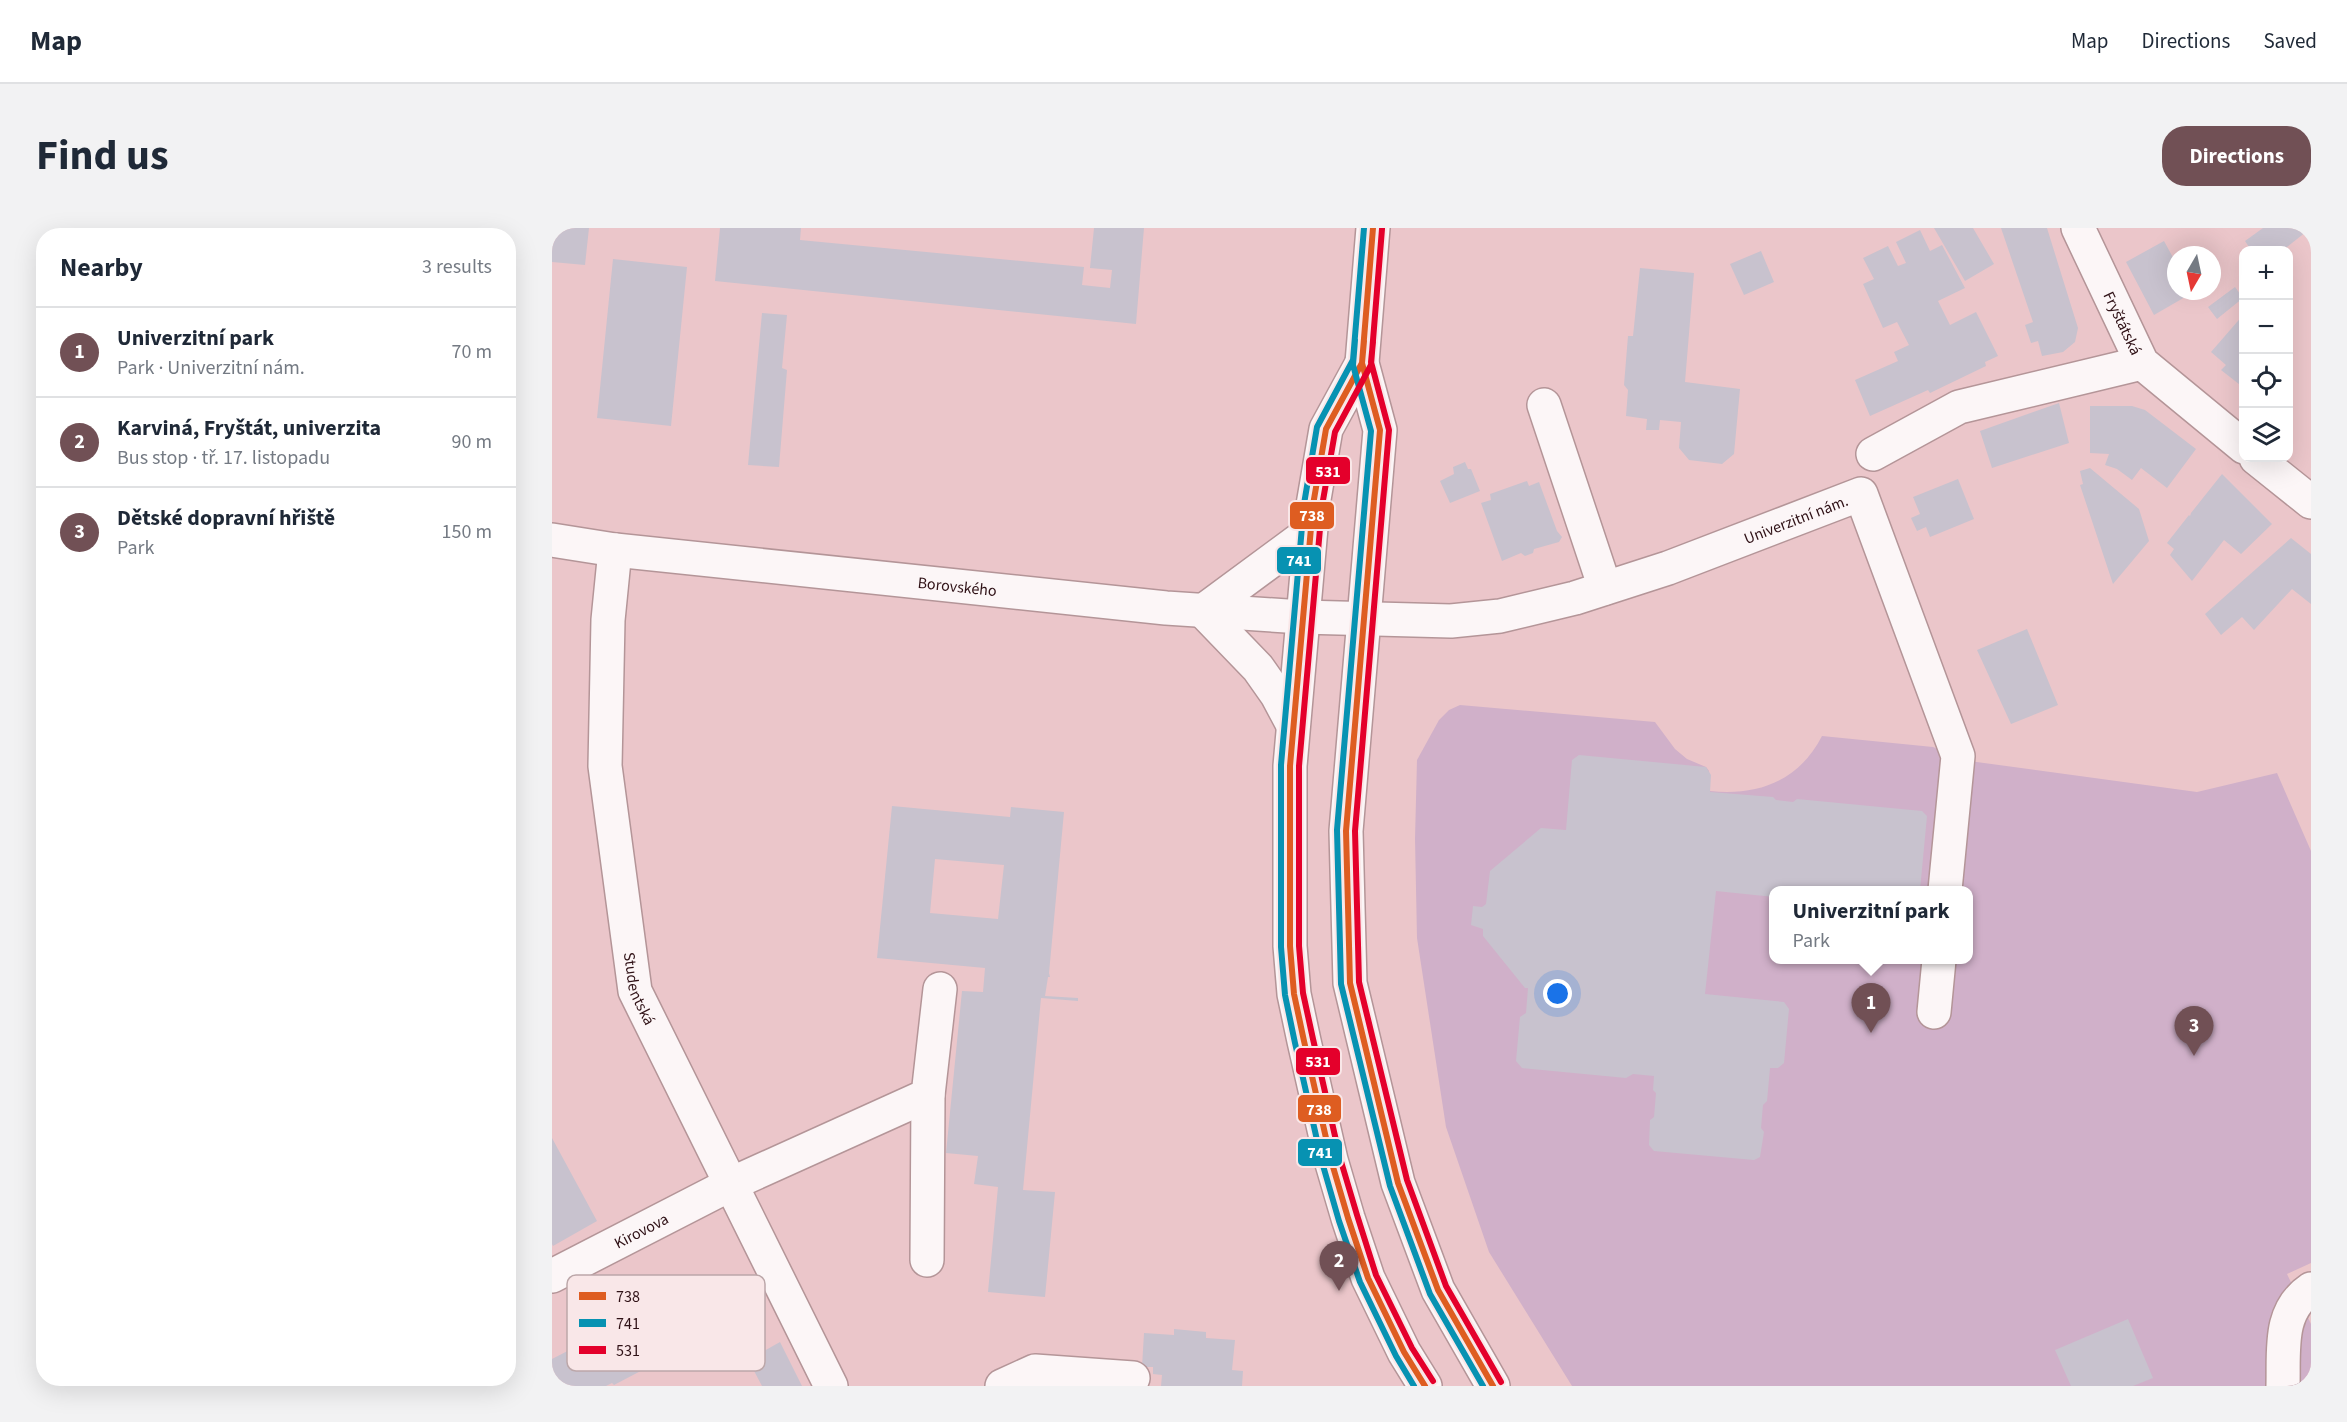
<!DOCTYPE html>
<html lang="en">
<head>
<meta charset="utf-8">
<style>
  body { margin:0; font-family:"Source Sans 3",sans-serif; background:#f2f2f3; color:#1f2937 }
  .controls { position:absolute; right:18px; top:18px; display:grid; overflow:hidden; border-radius:12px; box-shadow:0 6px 24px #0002 }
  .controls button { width:54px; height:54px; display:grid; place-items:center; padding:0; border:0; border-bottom:2px solid #e0e1e3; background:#fff; color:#1f2937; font:30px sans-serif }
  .compass { position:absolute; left:1615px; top:18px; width:54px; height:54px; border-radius:50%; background:#fff; box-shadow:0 6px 24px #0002; rotate:189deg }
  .you { position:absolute; left:1006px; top:766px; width:21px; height:21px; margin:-15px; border:4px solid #fff; border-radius:50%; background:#1a73e8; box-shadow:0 0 0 9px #1a73e833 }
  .badge { display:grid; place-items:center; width:39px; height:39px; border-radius:50%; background:#715055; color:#fff; font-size:20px; font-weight:700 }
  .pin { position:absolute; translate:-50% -50px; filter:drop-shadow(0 2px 3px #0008) }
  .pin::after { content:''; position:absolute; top:32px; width:21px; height:18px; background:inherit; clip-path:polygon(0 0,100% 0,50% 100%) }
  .popup { position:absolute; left:1217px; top:658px; width:204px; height:78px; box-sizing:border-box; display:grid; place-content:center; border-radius:12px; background:#fff; filter:drop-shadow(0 2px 4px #0005); font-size:20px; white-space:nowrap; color:#747a83 }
  .popup b { font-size:22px; color:#1f2937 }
  .popup::after { content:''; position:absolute; left:50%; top:100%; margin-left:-12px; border:12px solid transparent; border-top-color:#fff }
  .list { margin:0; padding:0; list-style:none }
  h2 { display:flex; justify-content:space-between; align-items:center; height:78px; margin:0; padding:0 24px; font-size:26px }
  h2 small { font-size:20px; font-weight:400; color:#747a83 }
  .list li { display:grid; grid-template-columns:39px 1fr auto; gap:18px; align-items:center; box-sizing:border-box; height:90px; padding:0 24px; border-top:2px solid #e0e1e3 }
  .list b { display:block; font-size:22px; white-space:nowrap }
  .list p { margin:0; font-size:20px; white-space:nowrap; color:#747a83 }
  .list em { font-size:20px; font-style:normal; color:#747a83 }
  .icon { flex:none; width:33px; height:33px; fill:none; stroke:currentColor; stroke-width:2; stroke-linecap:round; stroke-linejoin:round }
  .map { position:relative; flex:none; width:1759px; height:1158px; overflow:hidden; border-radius:24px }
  header { display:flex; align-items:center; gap:36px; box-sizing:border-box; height:84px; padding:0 30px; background:#fff; border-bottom:2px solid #e0e1e3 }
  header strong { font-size:28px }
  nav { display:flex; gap:33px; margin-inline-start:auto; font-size:21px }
  .intro { display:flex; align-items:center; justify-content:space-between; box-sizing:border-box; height:144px; padding:0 36px }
  h1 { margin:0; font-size:42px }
  .button { padding:15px 27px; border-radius:24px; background:#715055; color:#fff; font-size:21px; font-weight:700 }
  main { display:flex; gap:36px; padding:0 36px }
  aside { flex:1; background:#fff; border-radius:24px; box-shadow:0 6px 24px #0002 }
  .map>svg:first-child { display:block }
  .green { fill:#d0b0c9; fill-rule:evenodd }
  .building { fill:#c8c2ce; fill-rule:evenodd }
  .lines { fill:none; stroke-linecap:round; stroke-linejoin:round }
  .minor-casing { stroke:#b49598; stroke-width:36 }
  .major-casing { stroke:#b49598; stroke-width:36 }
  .minor { stroke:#fcf6f7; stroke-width:33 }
  .major { stroke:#fcf6f7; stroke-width:33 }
  .bus-1-casing { stroke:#f9e7e8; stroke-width:10 }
  .bus-2-casing { stroke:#f9e7e8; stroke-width:10 }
  .bus-3-casing { stroke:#f9e7e8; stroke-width:10 }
  .bus-1 { stroke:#de5d21; stroke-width:6 }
  .bus-2 { stroke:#0792b2; stroke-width:6 }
  .bus-3 { stroke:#e4002b; stroke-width:6 }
  .labels { text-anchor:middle; stroke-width:6; stroke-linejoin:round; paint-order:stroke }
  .street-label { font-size:16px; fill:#2f1116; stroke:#f9e7e8 }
  .key { fill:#f9e7e8; stroke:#bca7a9; stroke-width:1.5 }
  .key-label { font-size:16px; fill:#2f1116 }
  .line-badge { stroke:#f9e7e8; stroke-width:2 }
  .badge-label { font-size:16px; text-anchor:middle; font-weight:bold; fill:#fff }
</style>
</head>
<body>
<header>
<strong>Map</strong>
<nav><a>Map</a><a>Directions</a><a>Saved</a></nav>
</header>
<div class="intro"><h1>Find us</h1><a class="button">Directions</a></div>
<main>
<aside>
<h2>Nearby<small>3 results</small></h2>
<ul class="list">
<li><span class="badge">1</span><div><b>Univerzitní park</b><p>Park · Univerzitní nám.</p></div><em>70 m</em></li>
<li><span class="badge">2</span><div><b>Karviná, Fryštát, univerzita</b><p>Bus stop · tř. 17. listopadu</p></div><em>90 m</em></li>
<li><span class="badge">3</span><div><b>Dětské dopravní hřiště</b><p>Park</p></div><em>150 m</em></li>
</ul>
</aside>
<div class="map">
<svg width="1759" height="1158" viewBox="0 0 1759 1158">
  <rect width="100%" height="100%" fill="#ebc6ca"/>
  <!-- green -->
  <path class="green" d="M908,477L1103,494L1123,521L1135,531L1154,539L1157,543L1158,563C1206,568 1247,553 1270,508L1381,519L1410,532L1645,564L1725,545L1759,623V1035L1735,1046L1759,1096V1158H1020L937,1024L894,899L865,710L863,611L865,532L887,492L897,482ZM1222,662H1416V732H1222Z"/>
  <!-- building -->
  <path class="building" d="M0,0H37L33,37L0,34Z
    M168,0H249L248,12L532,39L530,57L558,60L560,42L538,40L542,0H592L584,96L163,53Z
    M1382,0H1421L1442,36L1413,53Z
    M1449,0H1495L1526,100L1523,114L1511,124L1490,128L1486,113L1479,115L1473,97L1481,94Z
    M1711,0H1759L1731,22H1699L1693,13Z
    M1368,2L1378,23L1390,17L1413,60L1386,73L1398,97L1424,84L1446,128L1433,134L1434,138L1378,165L1376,162L1318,188L1303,152L1346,133L1342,124L1357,117L1345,94L1331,100L1311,56L1322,51L1311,30L1336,18L1346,38L1354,35L1344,14Z
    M1612,13L1624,35V63H1638L1640,65L1602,87L1574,34Z
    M1209,23L1222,54L1192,67L1178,36Z
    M61,31L135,39L119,198L45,190Z
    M1088,40L1142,45L1133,154L1188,161L1182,226L1170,236L1137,232L1127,220L1129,194L1108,192L1107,202H1094L1095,191L1074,188L1076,162L1072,157L1076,108H1081Z
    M1683,59L1691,70L1665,91L1656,79Z
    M210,85L235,87L230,140L235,142L227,239L196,237Z
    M1692,86V160L1669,142L1674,137L1659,124Z
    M1507,175L1517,215L1440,240L1428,203Z
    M1538,178H1580L1593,182L1644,221L1615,260L1589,240L1580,252L1565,241L1553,237L1557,226L1538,225Z
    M913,234L916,241H919L928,263L898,275L888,253L902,246L901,239Z
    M1538,240L1587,281L1597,313L1561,356L1528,257L1531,256L1528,243Z
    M1670,246L1720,296L1689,326L1672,312L1640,353L1618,327L1622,321L1615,315L1637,287L1638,288L1639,285Z
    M1406,251L1422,291L1378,309L1374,299L1365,303L1359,290L1368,286L1361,269Z
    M975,253L977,258L987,254L1005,303L1010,309L1007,314L982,321L981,325L973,328L969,325L950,333L929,275L939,272L938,266Z
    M1739,310L1759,326V376L1740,361L1702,402L1690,389L1669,407L1653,386Z
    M1475,401L1506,477L1459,496L1425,422Z
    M1027,527L1154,539L1159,547L1158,564L1221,569L1224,572L1241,574L1245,571L1370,583L1375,588L1368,662H1222V669L1164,663L1153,766L1232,774L1237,781L1232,835L1226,840H1218L1215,873L1211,877L1209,900L1212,904L1208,929L1202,932L1102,923L1097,917L1098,892L1102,889L1104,865L1101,862L1102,848L1081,846L1074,850L970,840L964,833L968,789L974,785L976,760H973L931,708V701L919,697L921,678L930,679L934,676L938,643L989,600L1014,602L1020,532Z
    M340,578L458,589L459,579L512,584L497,745L498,749H496L493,768L526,770V773L489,770L471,962L503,964L493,1069L436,1064L446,959L422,956L426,928L394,925L410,763L431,764L433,740L325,730ZM383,631L452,637L446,691L378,685Z
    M0,910L45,993L1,1018L0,1016Z
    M119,1071L142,1115L62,1157L60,1155L54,1158H0V1131L37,1112L35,1108L38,1107L41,1112Z
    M1576,1091L1601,1150L1581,1158H1519L1503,1122Z
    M622,1101L654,1104V1110L683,1112L680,1142L691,1143L690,1158H609L610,1147L601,1146V1139H590L592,1105L622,1107Z
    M208,1113L212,1123L228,1114L250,1158H210L191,1122Z"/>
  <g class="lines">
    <!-- minor casing -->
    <g class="minor-casing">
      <g id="minor">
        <path id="s1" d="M1526,0L1590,135L1692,219"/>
        <path d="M992,177L1053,360"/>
        <path d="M1321,226L1407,179L1590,135"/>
        <path d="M1704,230L1759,274"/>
        <path id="s2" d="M63,322L56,392L53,538L83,763L279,1158"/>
        <path id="s3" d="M750,389L899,393L948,388L1023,370L1116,340L1309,266L1406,528L1393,662"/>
        <path d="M1382,784L1387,732"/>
        <path d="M375,1032L376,867"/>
        <path id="s4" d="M0,1048L179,956L376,867L388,761"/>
        <path d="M450,1158L483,1143L581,1150"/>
        <path d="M1731,1158C1732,1122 1726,1083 1759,1061"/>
      </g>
    </g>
    <!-- major casing -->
    <g class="major-casing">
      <g id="major">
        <path d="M821,0L810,135L828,202L794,603L798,755L846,955L886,1062L941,1158"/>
        <path d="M810,135L774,201L761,277L738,538V718L742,766L752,813L779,932L796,990L816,1050L852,1124L873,1158"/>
        <path id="s5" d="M0,312L63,322L614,380L750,389"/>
        <path d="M651,383L706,440L725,467L741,497"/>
        <path d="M651,383L758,304"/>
      </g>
    </g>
    <!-- minor -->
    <use href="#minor" class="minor"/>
    <!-- major -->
    <use href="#major" class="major"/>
    <!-- bus-1 casing -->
    <g class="bus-1-casing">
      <path id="bus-1" d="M821,0L810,135L774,201L761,277L738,538V718L742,766L752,813L779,932L796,990L816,1050L852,1124L873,1158
        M812,113L810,135L828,202L794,603L798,755L846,955L886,1062L941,1158"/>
    </g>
    <!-- bus-2 casing -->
    <g class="bus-2-casing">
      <path id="bus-2" d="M812,0L801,132L765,199L752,276L729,537V719L733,767L743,815L770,934L787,993L808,1054L844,1128L862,1158
        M803,112L801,137L819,203L785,602L789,756L838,958L878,1066L931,1158"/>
    </g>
    <!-- bus-3 casing -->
    <g class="bus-3-casing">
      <path id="bus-3" d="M830,1L819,137L783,204L770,278L747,538V718L751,765L761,811L788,930L805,987L824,1047L860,1120L881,1153
        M821,114L819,134L837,202L803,603L807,754L855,952L894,1058L949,1154"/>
    </g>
    <!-- bus-1 -->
    <use href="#bus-1" class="bus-1"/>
    <!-- bus-2 -->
    <use href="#bus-2" class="bus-2"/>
    <!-- bus-3 -->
    <use href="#bus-3" class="bus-3"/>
  </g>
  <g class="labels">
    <!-- street labels -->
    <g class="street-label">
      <text dy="6" stroke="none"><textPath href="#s1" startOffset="105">Fryštátská</textPath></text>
      <text dy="6" stroke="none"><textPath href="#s3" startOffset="510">Univerzitní nám.</textPath></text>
      <text dy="6" stroke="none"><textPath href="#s5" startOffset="408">Borovského</textPath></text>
      <text dy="6" stroke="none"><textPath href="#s2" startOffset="442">Studentská</textPath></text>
      <text dy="6" stroke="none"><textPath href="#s4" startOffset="100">Kirovova</textPath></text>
    </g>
  </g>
  <!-- legend -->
  <rect x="15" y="1047" width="198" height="96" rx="9" class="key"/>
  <rect x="27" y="1064" width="27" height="8" fill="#de5d21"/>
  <rect x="27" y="1091" width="27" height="8" fill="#0792b2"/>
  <rect x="27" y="1118" width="27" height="8" fill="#e4002b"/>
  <g class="key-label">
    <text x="64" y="1074">738</text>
    <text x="64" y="1101">741</text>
    <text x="64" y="1128">531</text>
  </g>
  <g class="line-badge">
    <rect x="753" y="228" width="46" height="29" rx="6" fill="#e4002b"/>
    <rect x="737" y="273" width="46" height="29" rx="6" fill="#de5d21"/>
    <rect x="724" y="318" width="46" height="29" rx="6" fill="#0792b2"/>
    <rect x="743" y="819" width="46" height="29" rx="6" fill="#e4002b"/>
    <rect x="745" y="866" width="45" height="29" rx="6" fill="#de5d21"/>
    <rect x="745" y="910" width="46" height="29" rx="6" fill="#0792b2"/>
  </g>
  <g class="badge-label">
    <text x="776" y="249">531</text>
    <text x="760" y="293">738</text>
    <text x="747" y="338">741</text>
    <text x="766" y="839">531</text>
    <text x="767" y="887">738</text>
    <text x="768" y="930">741</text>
  </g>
</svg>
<div class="controls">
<button>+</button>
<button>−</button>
<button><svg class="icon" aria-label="locate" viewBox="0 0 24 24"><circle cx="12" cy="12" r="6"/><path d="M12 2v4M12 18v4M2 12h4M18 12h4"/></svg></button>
<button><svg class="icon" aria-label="layers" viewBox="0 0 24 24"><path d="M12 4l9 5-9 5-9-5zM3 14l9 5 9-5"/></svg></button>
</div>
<svg class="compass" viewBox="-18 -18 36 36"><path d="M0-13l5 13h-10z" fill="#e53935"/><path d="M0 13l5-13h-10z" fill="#747a83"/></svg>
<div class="you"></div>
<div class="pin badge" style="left:1319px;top:805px">1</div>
<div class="popup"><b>Univerzitní park</b>Park</div>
<div class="pin badge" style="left:787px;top:1063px">2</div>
<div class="pin badge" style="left:1642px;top:828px">3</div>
</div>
</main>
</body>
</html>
